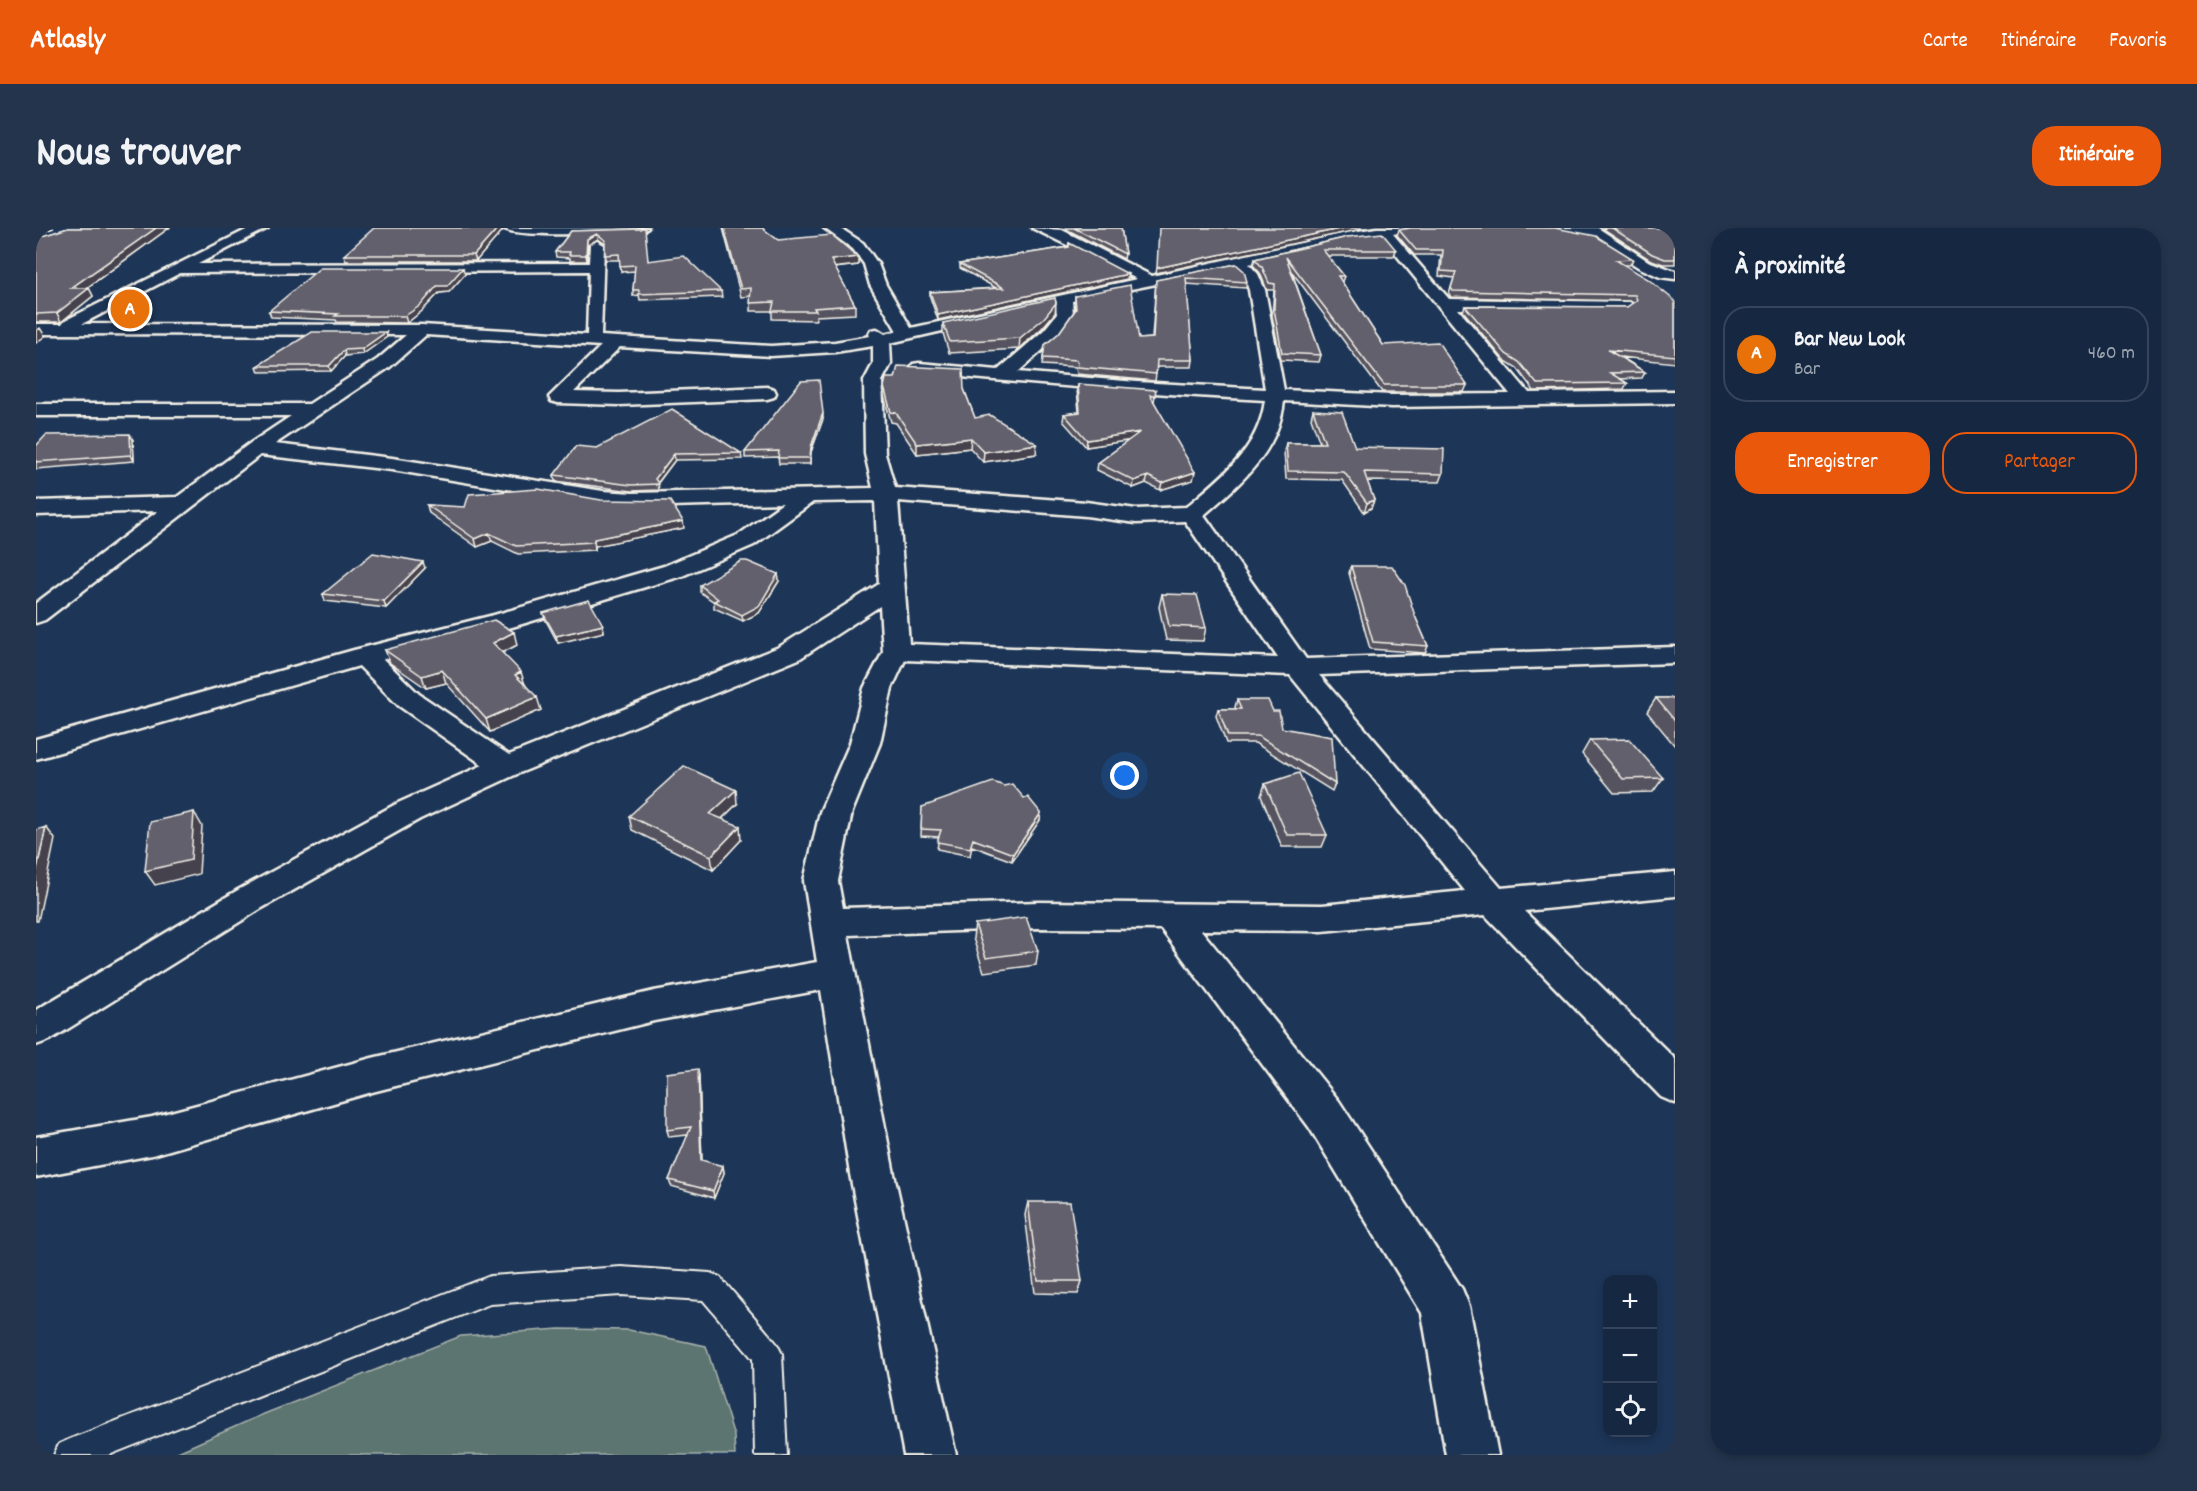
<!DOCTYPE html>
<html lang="fr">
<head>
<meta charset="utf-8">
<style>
  body { margin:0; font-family:Dekko,sans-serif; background:#23344c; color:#f1f3f6 }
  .controls { position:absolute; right:18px; bottom:18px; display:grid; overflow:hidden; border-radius:12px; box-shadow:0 3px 9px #0003 }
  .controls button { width:54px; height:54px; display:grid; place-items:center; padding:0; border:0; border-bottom:2px solid #35445a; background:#162841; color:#f1f3f6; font:30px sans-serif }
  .you { position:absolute; left:1089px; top:548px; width:21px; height:21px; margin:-15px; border:4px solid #fff; border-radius:50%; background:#1a73e8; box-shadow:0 0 0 9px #1a73e833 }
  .badge { display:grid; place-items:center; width:39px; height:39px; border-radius:50%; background:#ea580c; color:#fff; font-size:20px; font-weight:700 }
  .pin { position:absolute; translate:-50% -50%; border:3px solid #fff; box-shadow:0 2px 6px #0006 }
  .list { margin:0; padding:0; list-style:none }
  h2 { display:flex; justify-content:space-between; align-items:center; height:78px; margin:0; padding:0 24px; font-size:26px }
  h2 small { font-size:20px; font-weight:400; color:#9ea6b1 }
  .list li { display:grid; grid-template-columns:39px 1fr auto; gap:18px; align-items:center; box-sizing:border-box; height:96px; margin:0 12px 12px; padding:0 12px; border:2px solid #35445a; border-radius:24px }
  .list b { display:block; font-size:22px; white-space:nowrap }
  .list p { margin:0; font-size:20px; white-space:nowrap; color:#9ea6b1 }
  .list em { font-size:20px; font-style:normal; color:#9ea6b1 }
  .actions { display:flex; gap:12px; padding:18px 24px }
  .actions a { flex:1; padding:14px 0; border:2px solid #ea580c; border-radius:24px; text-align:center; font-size:21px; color:#ea580c }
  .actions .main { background:#ea580c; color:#fff }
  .icon { flex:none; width:33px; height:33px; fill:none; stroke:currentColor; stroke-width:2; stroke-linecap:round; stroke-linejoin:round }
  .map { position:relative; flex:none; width:1639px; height:1227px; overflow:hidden; border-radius:24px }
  header { display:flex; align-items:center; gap:36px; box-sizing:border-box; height:84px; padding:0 30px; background:#ea580c; color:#fff }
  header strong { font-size:28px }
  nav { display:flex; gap:33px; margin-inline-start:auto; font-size:21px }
  .intro { display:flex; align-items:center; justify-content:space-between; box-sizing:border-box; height:144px; padding:0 36px }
  h1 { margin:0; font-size:42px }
  .button { padding:15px 27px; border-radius:24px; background:#ea580c; color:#fff; font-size:21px; font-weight:700 }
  main { display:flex; gap:36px; padding:0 36px }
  aside { flex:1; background:#162841; border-radius:24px; box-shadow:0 3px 9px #0003 }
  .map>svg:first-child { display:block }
  .green { fill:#5c7470; stroke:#a8b2ac; stroke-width:1.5 }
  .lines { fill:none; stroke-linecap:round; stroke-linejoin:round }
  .service-casing { stroke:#f4f1e8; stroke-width:4 }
  .minor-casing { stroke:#f4f1e8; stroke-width:5 }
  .service { fill:#1d3557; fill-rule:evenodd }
  .minor { fill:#1d3557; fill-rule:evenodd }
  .wall { fill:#55535f; stroke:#f4f1e8; stroke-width:1.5 }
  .shaded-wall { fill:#45434d; stroke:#f4f1e8; stroke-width:1.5 }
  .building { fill:#63606e; stroke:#f4f1e8; stroke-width:1.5 }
</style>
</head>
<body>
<header>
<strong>Atlasly</strong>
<nav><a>Carte</a><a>Itinéraire</a><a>Favoris</a></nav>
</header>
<div class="intro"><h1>Nous trouver</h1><a class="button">Itinéraire</a></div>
<main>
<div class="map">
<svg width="1639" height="1227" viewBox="0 0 1639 1227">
  <rect width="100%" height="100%" fill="#1d3557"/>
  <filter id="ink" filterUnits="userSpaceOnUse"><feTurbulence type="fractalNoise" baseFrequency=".0167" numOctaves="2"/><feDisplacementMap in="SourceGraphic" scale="12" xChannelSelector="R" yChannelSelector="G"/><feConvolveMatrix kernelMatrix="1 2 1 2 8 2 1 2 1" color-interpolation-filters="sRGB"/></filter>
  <g filter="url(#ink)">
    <!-- green -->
    <path class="green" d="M523,1101L593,1102L670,1118L698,1208L699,1227H135L228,1186L425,1108Z"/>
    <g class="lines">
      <!-- service casing -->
      <g class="service-casing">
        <path id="service" d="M585,1039L674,1045L684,1049L741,1116L746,1126L751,1227H719L717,1131L667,1072L585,1067L454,1076L73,1227H18L23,1216L34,1211L454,1048Z"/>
      </g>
      <!-- minor casing -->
      <g class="minor-casing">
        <path id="minor" d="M214,0H232L162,36L553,35L554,17L561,13L568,17L565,108L735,118L799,114L834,108L833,106L835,102L841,101L849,106L861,103L834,57L828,36L817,21L788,0H804L827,15L842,36L850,57L875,100L1101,51L996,0L1026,2L1116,48L1310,5L1341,0H1374L1372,3L1357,6L1413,71L1594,74L1596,77L1588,82L1422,81L1493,165L1639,163V175L1356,179L1248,173C1243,223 1204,256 1168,287L1270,431L1639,419V435L1283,447L1465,660L1639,644V668L1488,683L1639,831V875L1625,869L1449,687L1286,703L1165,702L1303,873L1426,1061L1433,1078L1462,1227H1410L1386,1085L1273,899L1125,701L1003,700L812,707L858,946L920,1227H868L814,946L785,762L618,793L336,864L116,927L0,949V909L116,889L336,830L618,763L781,734L768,653L784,584L814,515L828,460L847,424L844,378L763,431L481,546L384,591L226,680L14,812L0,817V782L202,662L362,575L447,537L363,478L323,438L0,531V511L318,422L458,387L628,338L702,307L747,275L596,279L567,277L356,242L224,227L9,392L0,395V375L122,283L0,287V273L141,269L213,216L255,188H0V176H273L342,131L370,107L0,106V96H26L28,93ZM1345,8L1474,166L1356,167L1248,162L1229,62L1222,46L1213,36L1310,13ZM1199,40L1208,48L1213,62L1229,161L1101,154L982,144L1020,110L1037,86L1036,73ZM553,43L551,107L386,97L46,96L144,45ZM1020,77L1021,86L1008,102L962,142L883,135L877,136L874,140L877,144L883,145C998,156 1113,166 1229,172C1223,221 1186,249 1150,279L1100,281L1050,274L859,260L849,226L846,153L855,136L854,115ZM390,107L565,118L513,169L515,173L522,175L583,177L731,171L738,169L740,165L738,161L731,159L583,165L538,164L584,119L735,128L799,124L837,118V136L828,153L829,226L837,260L596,265L567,263L356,230L239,216L354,139ZM839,273L843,356L743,419L473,527L383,466L347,431L476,399L646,348L718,317L777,274ZM862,273L1050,288L1100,295L1149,293L1242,430L873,416ZM869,432L1254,447L1429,663L1286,677L1003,674L807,680L802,653L816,584L844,515L856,460Z
          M467,0H612L605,4C583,4 479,11 467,0Z
          M1512,0H1562L1612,33L1639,43V51L1624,49L1602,39L1559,11L1519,4Z"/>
      </g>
      <!-- service -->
      <use href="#service" class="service"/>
      <!-- minor -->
      <use href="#minor" class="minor"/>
    </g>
    <!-- wall -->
    <path class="wall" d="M32,0H133L51,60H53L57,68L25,94H0V10Z
      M687,0H726L742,12L822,29V37L799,40L819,77V86L780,88V92L736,91V83H715V68L705,69Z
      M1030,0H1085L1089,26L1088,31L1030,1Z
      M1566,0H1639V36H1627L1613,31Z
      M604,1L612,33L685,63L686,69L604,72L603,67L597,68V62L599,43L585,44L584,32H570L569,16L562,11L552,17L551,33H534V30L520,29L519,24L535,3Z
      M467,2L440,33H310L308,27Z
      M1363,2L1597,31L1594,37H1588L1639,73V135L1585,129L1609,144L1606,150L1584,151L1591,155L1588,161L1498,163L1481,140L1468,132L1427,83L1429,78L1591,79L1597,75L1596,73L1415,69L1413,66L1418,50L1403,48L1405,27H1378L1361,7Z
      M1312,9L1360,22L1358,28H1292L1308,48L1306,54L1347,117L1431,157L1428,164H1346L1256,44L1285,127L1283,134L1245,132L1236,88L1238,62H1231L1224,45L1217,37L1219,31Z
      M1033,15L1091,51L902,92L894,69V64L960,60L924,40V36L1032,19Z
      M1200,36L1211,54L1210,60L1150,56L1157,132L1156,139H1121L1119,153L1041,146L1040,139L1006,137L1009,117L1023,105L1039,82V68L1103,111L1116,110L1120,52Z
      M429,46L413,64L403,65L386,83L371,95L301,94L300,92L235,89L233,83Z
      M1019,85L1006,100L983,121L913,125L907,105V95Z
      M351,109L327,126L309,128L295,143L223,144L221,138Z
      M1042,156L1119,167L1118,174L1157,252L1124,262L1110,255L1097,260L1061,242L1062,235L1093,212L1050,219L1027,193L1028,186L1043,184L1041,162Z
      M848,159L928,161L939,190L1000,226L947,234L934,220L881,226L860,195L855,194L848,168Z
      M1277,182L1319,219L1407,246L1404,254L1331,253L1338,272L1335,280L1328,284L1306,252L1250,251L1248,223L1250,215H1284L1275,190Z
      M787,191L775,224L774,236H743L742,229L709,230V224Z
      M97,212L98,233L0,241V218Z
      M561,220L705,225L706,231L639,232L622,255L623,262L596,263L519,253L518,247Z
      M391,277L648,300L559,318V322L482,326L456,313L441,319L393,285Z
      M1315,338L1379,388L1392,418L1389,425L1334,421L1313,345Z
      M389,340L350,380L289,373L287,366Z
      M742,346L743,353L723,385L707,393L678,380V374L664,364V357Z
      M1126,366L1170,400L1167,413L1130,412L1123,379Z
      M507,385L567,397L568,404L522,415L509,391Z
      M481,417L466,425L489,456L505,482L454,504L410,455L390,460L354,435L349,422Z
      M1620,470H1639V518L1611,484Z
      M1201,472L1246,500L1299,556L1296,563L1219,515H1190L1180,488L1182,481H1200L1199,479Z
      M1554,512L1627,550L1617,564L1578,565L1546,526Z
      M1229,556L1291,607L1286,619H1246L1225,568Z
      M701,576L686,591L705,612L677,642L596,602L593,588Z
      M886,579L1004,592L976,633L936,618L934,628L901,621L903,609L885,608Z
      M939,696L1002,723L1000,737L948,744L937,710Z
      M663,848L666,933L687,938L688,945L678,970L635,958L633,952L652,907L633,909L631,902Z
      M992,974L1046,1053L1042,1066L999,1065L989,987Z"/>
    <!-- shaded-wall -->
    <path class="shaded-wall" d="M0,0H18L0,6Z
      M120,0H133L38,69L35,60Z
      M462,0H466L467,2L440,33L438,27Z
      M1308,0H1330L1120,45L1121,40Z
      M561,6L562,11L552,17L551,33L550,27L551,11Z
      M822,29V37L795,40V32Z
      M427,40L429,46L413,64L403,65L386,83L371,95L369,88L401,58Z
      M1092,46L1091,51L902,92V87Z
      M53,60L57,68L25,94L21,85Z
      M1020,75L1019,85L1006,100L983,121L984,110Z
      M4,100L9,108L0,115V103Z
      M350,104L351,109L327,126L326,121Z
      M308,122L309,128L295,143L293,138Z
      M787,185V191L775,224L774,236L775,219Z
      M1104,204L1103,211L1050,219L1051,212Z
      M94,206L97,212L98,233L95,227Z
      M935,210L934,220L881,226V216Z
      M1001,216L1000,226L947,234L948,224Z
      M638,226L639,232L620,257L619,251Z
      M1159,244L1157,252L1124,262L1126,255Z
      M1112,248L1110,255L1097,260L1098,253Z
      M1338,272L1335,280L1328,284L1331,275Z
      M647,293L648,300L559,318V322L558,311Z
      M453,305L456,313L441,319L439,311Z
      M387,334L389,340L350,380L348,373Z
      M742,346L743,353L723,385L707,393L706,387Z
      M567,397L568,404L522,415L520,408Z
      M478,404L481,417L460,428L457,415Z
      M406,442L410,455L390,460L386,448Z
      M485,444L489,457L479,447Z
      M501,469L505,482L454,504L450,491Z
      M700,562L701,576L676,600L674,586Z
      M158,584L166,598L163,646L119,657L109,643Z
      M1005,585L1004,592L976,633L977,626Z
      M704,598L705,612L677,642L675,628Z
      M10,599L19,611L2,693H0V645Z
      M662,841L663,848L666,939L665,932Z
      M687,938L688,945L678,970L677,963Z"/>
    <!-- building -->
    <path class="building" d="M32,0H120L35,60H53L21,85L0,86V10Z
      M338,0H462L438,27H308Z
      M606,0H609L612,33L648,28L685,63L603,66V62H597L599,37L584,38L583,26L569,27V12L561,6L551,11L550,27H533L534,24H519L535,3L604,1Z
      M688,0H726L742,12L796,7L822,29L795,32L819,77L778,80L780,83H736L738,74L714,75L715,60L705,61Z
      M1038,0H1085L1089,26Z
      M1123,0H1308L1121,40Z
      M1374,0H1519L1560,8L1597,31L1580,32L1612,51L1639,73V128L1572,122L1609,144L1574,145L1591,155L1501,156L1483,134L1470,126L1429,78L1591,79L1601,72L1599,67L1417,63L1415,60L1420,44L1405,43L1407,22H1380L1363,2Z
      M1576,0H1639V31H1629L1616,26Z
      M1346,5L1360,22H1287L1308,48H1302L1347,117L1402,114L1431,157H1348L1250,29L1285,127L1246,125L1238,81L1239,56L1233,55L1226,39L1219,31L1312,9Z
      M1033,15L1092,46L902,87L894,64L968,60L924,36L1033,19Z
      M1200,36L1208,43L1211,54L1150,50L1157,132H1121L1120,146L1042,139L1041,132L1007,130L1009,117L1023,105L1040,81L1039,68L1094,57L1103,111L1117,110L1120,52Z
      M284,40H427L411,58H401L385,77L369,88H299L302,86L233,83Z
      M1019,70L1020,75L1008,90L984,110L914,114L907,95Z
      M276,104H350L326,121L308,122L293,138H221Z
      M862,138L927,141L928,161L939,190L954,187L1001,216L948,224L935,210L881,216L860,185L855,184L848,159L850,150H859Z
      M783,152L787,185L775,219L774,230H742L743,223L709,224L765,153Z
      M1042,156L1120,162L1119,167H1114L1159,244L1126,255L1112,248L1098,253L1062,235L1104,204L1051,212L1028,186L1044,184Z
      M636,181L705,225L638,226L619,251L623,256L595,257L518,247L540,218L561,220Z
      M1277,182L1306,184L1319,219L1408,221L1407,246L1328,244L1338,272L1331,275L1308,244L1252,243L1250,215H1289Z
      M94,206L95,227L0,234V218L10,207Z
      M502,261L565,272L634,273L647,293L558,311V314L480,318L453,305L439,311L391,277L429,279L433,266Z
      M337,325L387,334L348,373L287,366Z
      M705,333H711L742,346L723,378L706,387L678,373L682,371L664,357Z
      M1315,338H1356L1369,357L1379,388L1392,418L1337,414Z
      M1126,366L1161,367L1170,400L1133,398Z
      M553,372L567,397L520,408L507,385Z
      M458,392L478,404L457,415L485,444L479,447L501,469L450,491L406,442L386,448L349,422Z
      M1620,470H1639V493Z
      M1201,472H1232L1237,483H1243L1246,500L1296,509L1299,556L1222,508H1192L1182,481H1205Z
      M1593,511L1627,550L1587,551L1554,512Z
      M648,538L700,562L674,586L704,598L675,628L593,588Z
      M1263,545L1291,607H1251L1229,556Z
      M957,554L968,558L976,556L988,570L992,569L1005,585L977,626L937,611L934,620L901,614L905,602L885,601L886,579Z
      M158,584L155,632L109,643L114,594Z
      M10,599L0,645V602Z
      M990,689L1002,723L950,730L939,696Z
      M662,841L665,932L687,938L677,963L633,952L655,899L631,902V845Z
      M992,974H1034L1046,1053H1002Z"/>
  </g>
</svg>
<div class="controls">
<button>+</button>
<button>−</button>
<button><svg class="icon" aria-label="locate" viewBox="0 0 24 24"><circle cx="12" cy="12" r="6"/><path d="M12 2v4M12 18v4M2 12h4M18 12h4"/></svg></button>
</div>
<div class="you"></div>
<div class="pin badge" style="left:94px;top:81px;background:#e8710a">A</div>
</div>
<aside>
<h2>À proximité<small></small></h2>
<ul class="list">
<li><span class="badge" style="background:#e8710a">A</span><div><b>Bar New Look</b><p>Bar</p></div><em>460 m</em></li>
</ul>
<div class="actions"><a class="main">Enregistrer</a><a>Partager</a></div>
</aside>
</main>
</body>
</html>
